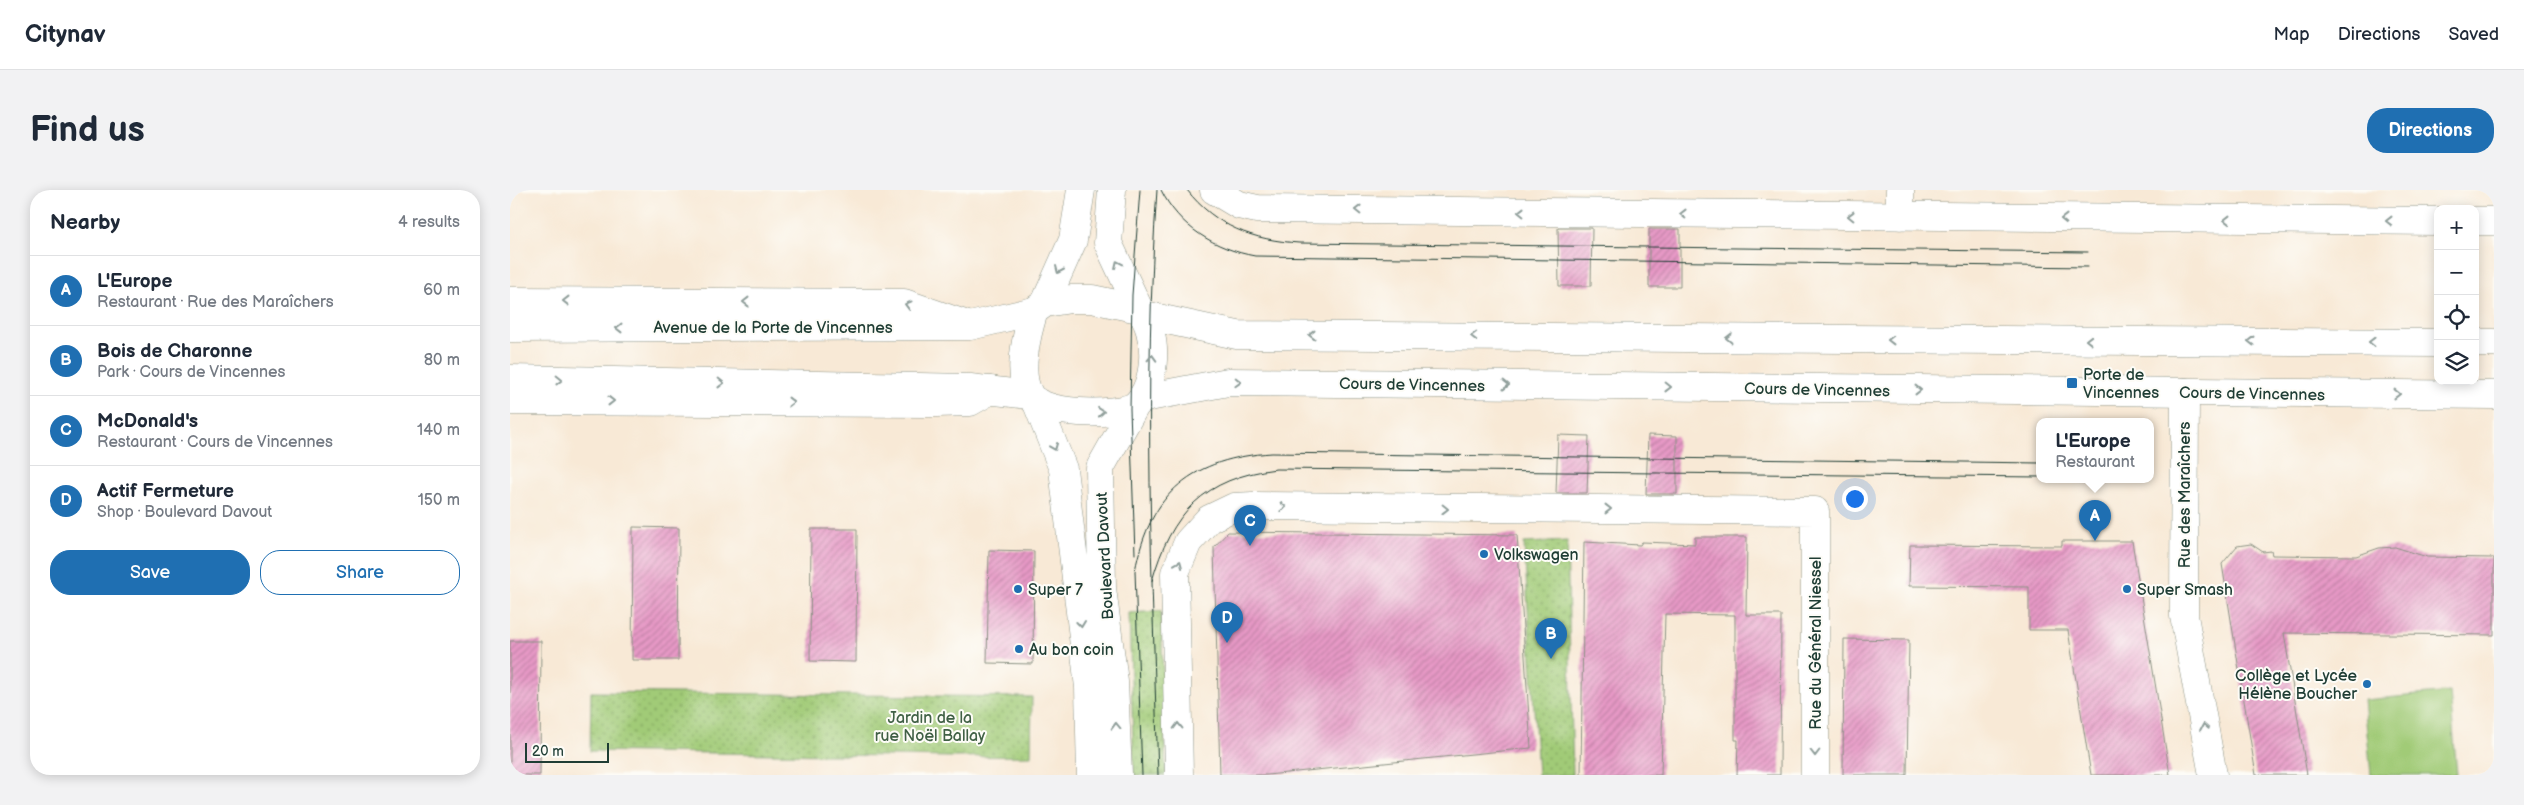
<!DOCTYPE html>
<html lang="en">
<head>
<meta charset="utf-8">
<style>
  body { margin:0; font-family:"Balsamiq Sans",sans-serif; background:#f2f2f3; color:#1f2937 }
  .controls { position:absolute; right:15px; top:15px; display:grid; overflow:hidden; border-radius:10px; box-shadow:0 2px 12px #0003 }
  .controls button { width:45px; height:45px; display:grid; place-items:center; padding:0; border:0; border-bottom:1px solid #e0e1e3; background:#fff; color:#1f2937; font:25px sans-serif }
  .scale { position:absolute; left:15px; bottom:12px; width:84px; box-sizing:border-box; padding-left:5px; border:2px solid #1f3d34; border-top:0; font-size:14px; line-height:18px; white-space:nowrap; color:#1f3d34; -webkit-text-stroke:4px #fdfcf7; paint-order:stroke }
  .you { position:absolute; left:1344px; top:308px; width:18px; height:18px; margin:-12px; border:4px solid #fff; border-radius:50%; background:#1a73e8; box-shadow:0 0 0 8px #1a73e833 }
  .badge { display:grid; place-items:center; width:32px; height:32px; border-radius:50%; background:#1f6fb2; color:#fff; font-size:16px; font-weight:700 }
  .pin { position:absolute; translate:-50% -41px; filter:drop-shadow(0 1px 2px #0008) }
  .pin::after { content:''; position:absolute; top:26px; width:18px; height:15px; background:inherit; clip-path:polygon(0 0,100% 0,50% 100%) }
  .popup { position:absolute; left:1526px; top:228px; width:118px; height:65px; box-sizing:border-box; display:grid; place-content:center; border-radius:10px; background:#fff; filter:drop-shadow(0 1px 4px #0005); font-size:16px; white-space:nowrap; color:#747a83 }
  .popup b { font-size:19px; color:#1f2937 }
  .popup::after { content:''; position:absolute; left:50%; top:100%; margin-left:-10px; border:10px solid transparent; border-top-color:#fff }
  .list { margin:0; padding:0; list-style:none }
  h2 { display:flex; justify-content:space-between; align-items:center; height:65px; margin:0; padding:0 20px; font-size:21px }
  h2 small { font-size:16px; font-weight:400; color:#747a83 }
  .list li { display:grid; grid-template-columns:32px 1fr auto; gap:15px; align-items:center; box-sizing:border-box; height:70px; padding:0 20px; border-top:1px solid #e0e1e3 }
  .list b { display:block; font-size:19px; white-space:nowrap }
  .list p { margin:0; font-size:16px; white-space:nowrap; color:#747a83 }
  .list em { font-size:16px; font-style:normal; color:#747a83 }
  .actions { display:flex; gap:10px; padding:15px 20px }
  .actions a { flex:1; padding:11px 0; border:1px solid #1f6fb2; border-radius:20px; text-align:center; font-size:18px; color:#1f6fb2 }
  .actions .main { background:#1f6fb2; color:#fff }
  .icon { flex:none; width:28px; height:28px; fill:none; stroke:currentColor; stroke-width:2; stroke-linecap:round; stroke-linejoin:round }
  .map { position:relative; flex:none; width:1984px; height:585px; overflow:hidden; border-radius:20px }
  header { display:flex; align-items:center; gap:30px; box-sizing:border-box; height:70px; padding:0 25px; background:#fff; border-bottom:1px solid #e0e1e3 }
  header strong { font-size:24px }
  nav { display:flex; gap:28px; margin-inline-start:auto; font-size:18px }
  .intro { display:flex; align-items:center; justify-content:space-between; box-sizing:border-box; height:120px; padding:0 30px }
  h1 { margin:0; font-size:35px }
  .button { padding:12px 22px; border-radius:20px; background:#1f6fb2; color:#fff; font-size:18px; font-weight:700 }
  main { display:flex; gap:30px; padding:0 30px }
  aside { flex:1; background:#fff; border-radius:20px; box-shadow:0 2px 12px #0003 }
  .map>svg:first-child { display:block }
  .grass { fill:url(#grass-dots); stroke:#608456 }
  .pitch { fill:#a1cb77; stroke:#608456 }
  .building { fill:url(#building-hatch) }
  .lines { fill:none; stroke-linecap:round; stroke-linejoin:round }
  .minor-casing { stroke:#8c9385; stroke-width:29 }
  .major-casing { stroke:#8c9385; stroke-width:29 }
  .minor { stroke:#fff; stroke-width:28 }
  .major { stroke:#fff; stroke-width:28 }
  .tram { stroke:#1f3d34; stroke-width:1 }
  .oneway { stroke:#8f9e9a }
  .poi-dot { fill:#1f6fb2; stroke:#fdfcf7; stroke-width:2 }
  .labels { text-anchor:middle; stroke-width:4; stroke-linejoin:round; paint-order:stroke }
  .street-label { font-size:16px; fill:#1f3d34; stroke:#fdfcf7 }
  .poi-label { font-size:16px; fill:#1f3d34; stroke:#fdfcf7; text-anchor:start }
  .park-label { font-size:16px; fill:#406045; stroke:#fdfcf7 }
</style>
</head>
<body>
<header>
<strong>Citynav</strong>
<nav><a>Map</a><a>Directions</a><a>Saved</a></nav>
</header>
<div class="intro"><h1>Find us</h1><a class="button">Directions</a></div>
<main>
<aside>
<h2>Nearby<small>4 results</small></h2>
<ul class="list">
<li><span class="badge">A</span><div><b>L'Europe</b><p>Restaurant · Rue des Maraîchers</p></div><em>60 m</em></li>
<li><span class="badge">B</span><div><b>Bois de Charonne</b><p>Park · Cours de Vincennes</p></div><em>80 m</em></li>
<li><span class="badge">C</span><div><b>McDonald's</b><p>Restaurant · Cours de Vincennes</p></div><em>140 m</em></li>
<li><span class="badge">D</span><div><b>Actif Fermeture</b><p>Shop · Boulevard Davout</p></div><em>150 m</em></li>
</ul>
<div class="actions"><a class="main">Save</a><a>Share</a></div>
</aside>
<div class="map">
<svg width="1984" height="585" viewBox="0 0 1984 585">
  <defs>
    <pattern id="grass-dots" width="8" height="8" patternUnits="userSpaceOnUse" patternTransform="scale(1.25)"><rect width="8" height="8" fill="#a1cb77"/><path d="M2 2h.1M6 6h.1" fill="none" stroke="#83a662" stroke-width="1.8" stroke-linecap="round"/></pattern>
    <pattern id="building-hatch" width="6" height="6" patternUnits="userSpaceOnUse" patternTransform="scale(1.25)"><rect width="6" height="6" fill="#e799c6"/><path d="M-1 1l2-2M0 6l6-6M5 7l2-2" fill="none" stroke="#bb7ea2"/></pattern>
  </defs>
  <rect width="100%" height="100%" fill="#fdfcf7"/>
  <filter id="ink" filterUnits="userSpaceOnUse"><feTurbulence type="fractalNoise" baseFrequency=".02" numOctaves="2"/><feDisplacementMap in="SourceGraphic" scale="10" xChannelSelector="R" yChannelSelector="G"/><feConvolveMatrix kernelMatrix="1 2 1 2 8 2 1 2 1" color-interpolation-filters="sRGB"/></filter>
  <filter id="wash" filterUnits="userSpaceOnUse"><feTurbulence type="fractalNoise" baseFrequency=".0096" numOctaves="4" result="noise"/><feDisplacementMap in="SourceGraphic" scale="20" xChannelSelector="R" yChannelSelector="G"/><feGaussianBlur stdDeviation="1.12" result="paint"/><feColorMatrix in="noise" values="0 0 0 0 0 0 0 0 0 0 0 0 0 0 0 0 0 1.4 0 .05"/><feComposite in="paint" operator="in"/></filter>
  <g filter="url(#wash)">
    <rect width="100%" height="100%" fill="#f8e9d6"/>
    <!-- grass -->
    <path class="grass" d="M1057,351L1063,585H1028L1014,353Z
      M651,421L656,585H624L619,423Z
      M81,502L522,507L521,566L442,567L80,561Z"/>
    <!-- pitch -->
    <path class="pitch" d="M1940,502L1947,585H1861L1854,510Z"/>
    <g id="blocks">
      <!-- building -->
      <path class="building" d="M1048,38H1082L1081,96H1049Z
        M1139,39H1170V97H1139Z
        M1048,245L1079,246L1077,303H1046Z
        M1138,245L1167,246V304H1136Z
        M123,337L169,338L168,470H122Z
        M301,339H347L346,472L300,471Z
        M718,342L1007,345L1021,558L757,585H710L704,357Z
        M1185,347H1237L1236,425H1271L1270,585H1227L1228,550H1225V425L1155,424L1151,585H1071L1074,352L1130,355L1132,352L1185,354Z
        M1552,351H1622L1660,585H1581L1558,440H1519V397L1399,396L1400,355L1552,356Z
        M1741,354L1753,362L1761,361L1762,365L1846,366L1869,358L1885,357L1917,367L1984,368V445L1774,443L1797,585H1746L1712,374L1727,356Z
        M479,360L524,361L523,474L477,473Z
        M1334,449L1399,450L1397,585H1333Z
        M0,451H31L30,585H0Z"/>
    </g>
  </g>
  <g filter="url(#ink)">
    <use href="#blocks" fill-opacity="0" stroke="#8c9385" stroke-width="1"/>
    <g class="lines">
      <!-- minor casing -->
      <g class="minor-casing">
        <path id="minor" d="M704,0L729,15L747,19L1928,31
          M1390,26V0
          M1965,31H1984
          M0,111L394,113L457,135
          M1675,202L1674,426L1703,585
          M0,211L426,213L460,212L481,200
          M669,585L665,383L678,352L699,329L724,317L743,316L1305,321V585"/>
      </g>
      <!-- major casing -->
      <g class="major-casing">
        <path id="major" d="M602,0L598,53L629,119C649,143 648,193 625,216L590,278L592,398L604,492L608,585
          M535,113L563,50L571,0
          M524,121C517,143 507,183 519,204C530,226 606,226 625,216
          M634,125L727,145L1928,153
          M0,138L460,136L524,121L535,113L561,109H582L629,119
          M1965,153H1984
          M0,189L460,198L519,205
          M632,210L639,207L718,192L1984,205
          M526,211L553,279L579,497L581,585"/>
      </g>
      <!-- minor -->
      <use href="#minor" class="minor"/>
      <!-- major -->
      <use href="#major" class="major"/>
      <!-- tram -->
      <path class="tram" d="M647,0C633,195 642,390 648,585
        M651,0C669,37 705,59 745,66L1578,77
        M677,0C706,37 743,50 789,53L1578,62
        M625,364L620,219L622,105L630,0
        M642,391C661,323 694,288 766,279L1530,287
        M632,585L625,381C640,302 683,268 762,263L1530,273"/>
    </g>
    <!-- one-way arrows -->
    <defs><path id="oneway-chevron" d="M-2-3.5L2.5 0L-2 3.5" fill="none" stroke-width="1.6" stroke-linecap="round" stroke-linejoin="round" transform="scale(1.25)"/></defs>
    <g class="oneway">
      <use href="#oneway-chevron" transform="translate(848 20) rotate(-179)"/>
      <use href="#oneway-chevron" transform="translate(1011 22) rotate(-179)"/>
      <use href="#oneway-chevron" transform="translate(1173 24) rotate(-179)"/>
      <use href="#oneway-chevron" transform="translate(1341 26) rotate(-179)"/>
      <use href="#oneway-chevron" transform="translate(1554 29) rotate(-179)"/>
      <use href="#oneway-chevron" transform="translate(1717 30) rotate(-180)"/>
      <use href="#oneway-chevron" transform="translate(1879 31) rotate(-180)"/>
      <use href="#oneway-chevron" transform="translate(608 74) rotate(-115)"/>
      <use href="#oneway-chevron" transform="translate(549 80) rotate(114)"/>
      <use href="#oneway-chevron" transform="translate(56 111) rotate(-180)"/>
      <use href="#oneway-chevron" transform="translate(236 112) rotate(-180)"/>
      <use href="#oneway-chevron" transform="translate(398 115) rotate(-165)"/>
      <use href="#oneway-chevron" transform="translate(109 138) rotate(180)"/>
      <use href="#oneway-chevron" transform="translate(802 145) rotate(-180)"/>
      <use href="#oneway-chevron" transform="translate(964 146) rotate(-180)"/>
      <use href="#oneway-chevron" transform="translate(1219 148) rotate(-179)"/>
      <use href="#oneway-chevron" transform="translate(1381 150) rotate(-180)"/>
      <use href="#oneway-chevron" transform="translate(1579 150) rotate(-180)"/>
      <use href="#oneway-chevron" transform="translate(1741 151) rotate(-180)"/>
      <use href="#oneway-chevron" transform="translate(1862 152) rotate(-179)"/>
      <use href="#oneway-chevron" transform="translate(642 168) rotate(-88)"/>
      <use href="#oneway-chevron" transform="translate(49 190) rotate(1)"/>
      <use href="#oneway-chevron" transform="translate(728 192) rotate(2)"/>
      <use href="#oneway-chevron" transform="translate(211 193) rotate(1)"/>
      <use href="#oneway-chevron" transform="translate(996 195) rotate(1)"/>
      <use href="#oneway-chevron" transform="translate(1158 197) rotate(1)"/>
      <use href="#oneway-chevron" transform="translate(1408 200)"/>
      <use href="#oneway-chevron" transform="translate(1887 204) rotate(1)"/>
      <use href="#oneway-chevron" transform="translate(101 211)"/>
      <use href="#oneway-chevron" transform="translate(281 212)"/>
      <use href="#oneway-chevron" transform="translate(591 222) rotate(-5)"/>
      <use href="#oneway-chevron" transform="translate(544 257) rotate(68)"/>
      <use href="#oneway-chevron" transform="translate(773 317) rotate(1)"/>
      <use href="#oneway-chevron" transform="translate(935 319) rotate(1)"/>
      <use href="#oneway-chevron" transform="translate(1098 319)"/>
      <use href="#oneway-chevron" transform="translate(669 374) rotate(-68)"/>
      <use href="#oneway-chevron" transform="translate(571 434) rotate(83)"/>
      <use href="#oneway-chevron" transform="translate(606 536) rotate(-92)"/>
      <use href="#oneway-chevron" transform="translate(668 536) rotate(-91)"/>
      <use href="#oneway-chevron" transform="translate(1694 537) rotate(-100)"/>
      <use href="#oneway-chevron" transform="translate(1305 563) rotate(90)"/>
    </g>
  </g>
  <!-- markers -->
  <g class="poi-dot">
    <rect x="1556" y="187" width="12" height="12" rx="2.5"/>
    <circle cx="974" cy="364" r="5"/>
    <circle cx="508" cy="399" r="5"/>
    <circle cx="1617" cy="399" r="5"/>
    <circle cx="509" cy="459" r="5"/>
    <circle cx="1857" cy="494" r="5"/>
  </g>
  <g class="labels">
    <!-- street labels -->
    <g class="street-label">
      <text x="263" y="143">Avenue de la Porte de Vincennes</text>
      <text transform="translate(902 194) rotate(1)" y="6">Cours de Vincennes</text>
      <text transform="translate(1307 199) rotate(1)" y="6">Cours de Vincennes</text>
      <text transform="translate(1742 203) rotate(1)" y="6">Cours de Vincennes</text>
      <text transform="translate(1674 305) rotate(-90)" y="6">Rue des Maraîchers</text>
      <text transform="translate(594 366) rotate(-93)" y="6">Boulevard Davout</text>
      <text transform="translate(1305 453) rotate(-90)" y="6">Rue du Général Niessel</text>
    </g>
    <!-- poi labels -->
    <g class="poi-label">
      <text x="1573" y="190">Porte de<tspan x="1573" dy="18">Vincennes</tspan></text>
      <text x="984" y="370">Volkswagen</text>
      <text x="518" y="405">Super 7</text>
      <text x="1627" y="405">Super Smash</text>
      <text x="519" y="465">Au bon coin</text>
      <text x="1847" y="491" text-anchor="end">Collège et Lycée<tspan x="1847" dy="18">Hélène Boucher</tspan></text>
    </g>
    <!-- park labels -->
    <g class="park-label">
      <text x="420" y="533">Jardin de la<tspan x="420" dy="18">rue Noël Ballay</tspan></text>
    </g>
  </g>
</svg>
<div class="controls">
<button>+</button>
<button>−</button>
<button><svg class="icon" aria-label="locate" viewBox="0 0 24 24"><circle cx="12" cy="12" r="6"/><path d="M12 2v4M12 18v4M2 12h4M18 12h4"/></svg></button>
<button><svg class="icon" aria-label="layers" viewBox="0 0 24 24"><path d="M12 4l9 5-9 5-9-5zM3 14l9 5 9-5"/></svg></button>
</div>
<div class="scale">20 m</div>
<div class="you"></div>
<div class="pin badge" style="left:1585px;top:351px">A</div>
<div class="popup"><b>L'Europe</b>Restaurant</div>
<div class="pin badge" style="left:1041px;top:469px">B</div>
<div class="pin badge" style="left:740px;top:356px">C</div>
<div class="pin badge" style="left:717px;top:453px">D</div>
</div>
</main>
</body>
</html>
